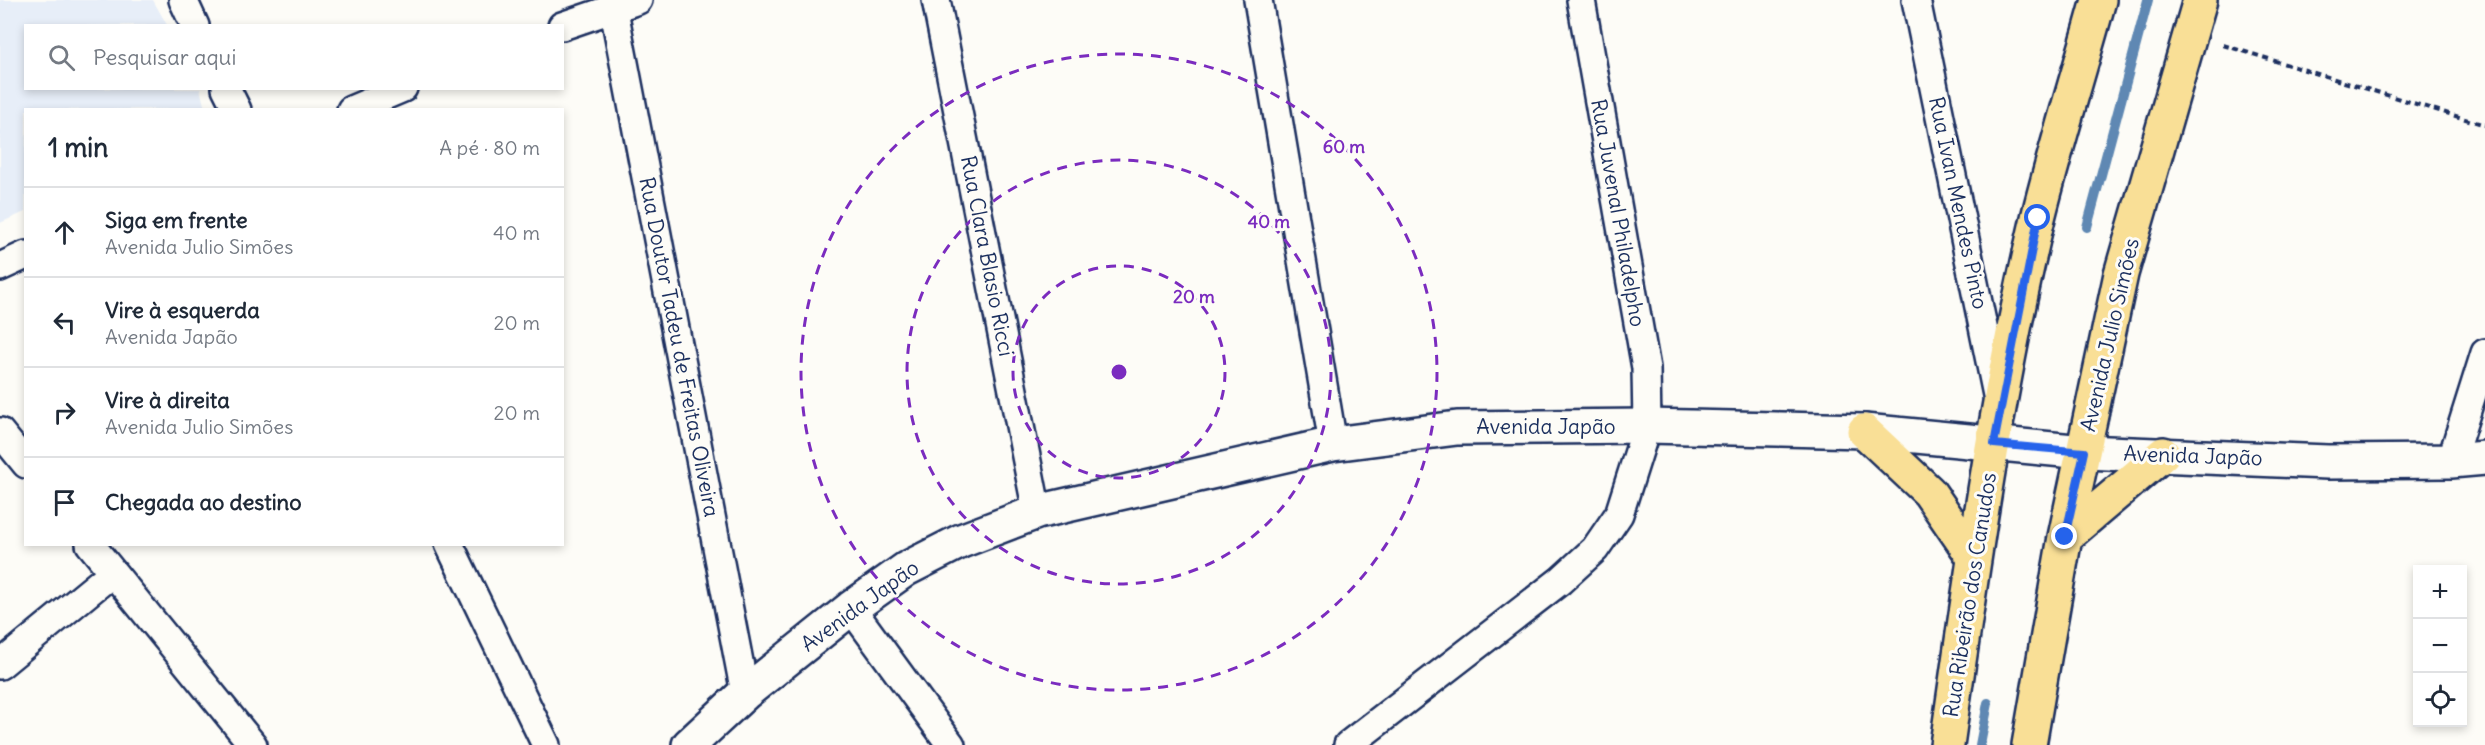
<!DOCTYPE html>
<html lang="pt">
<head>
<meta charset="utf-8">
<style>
  body { margin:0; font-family:Delius,sans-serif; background:#f6f6f7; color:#1f2937 }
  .controls { position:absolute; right:18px; bottom:18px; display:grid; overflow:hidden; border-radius:0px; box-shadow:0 3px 9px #0003 }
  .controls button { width:54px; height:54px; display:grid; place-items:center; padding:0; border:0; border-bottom:2px solid #e0e1e3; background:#fff; color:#1f2937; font:30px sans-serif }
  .stop { position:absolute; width:18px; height:18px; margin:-14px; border:4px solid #2563eb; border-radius:50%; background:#fff }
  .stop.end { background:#2563eb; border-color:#fff; box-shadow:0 2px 6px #0008 }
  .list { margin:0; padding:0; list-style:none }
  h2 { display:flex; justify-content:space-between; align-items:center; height:78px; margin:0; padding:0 24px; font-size:26px }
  h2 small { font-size:20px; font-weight:400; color:#747a83 }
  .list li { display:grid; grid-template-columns:39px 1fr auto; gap:18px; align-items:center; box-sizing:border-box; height:90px; padding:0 24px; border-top:2px solid #e0e1e3 }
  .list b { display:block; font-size:22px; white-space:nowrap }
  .list p { margin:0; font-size:20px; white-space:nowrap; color:#747a83 }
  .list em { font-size:20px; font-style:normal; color:#747a83 }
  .icon { flex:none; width:33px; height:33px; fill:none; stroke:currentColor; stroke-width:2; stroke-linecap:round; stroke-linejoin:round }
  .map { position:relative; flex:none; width:2485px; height:745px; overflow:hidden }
  .search { position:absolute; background:#fff; box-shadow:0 3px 9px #0003; left:24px; top:24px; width:540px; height:66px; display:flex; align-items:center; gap:15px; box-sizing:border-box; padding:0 21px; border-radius:0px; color:#747a83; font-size:22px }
  .panel { position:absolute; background:#fff; box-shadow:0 3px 9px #0003; left:24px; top:108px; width:540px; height:438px; border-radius:0px }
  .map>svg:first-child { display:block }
  .built { fill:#e7eef8 }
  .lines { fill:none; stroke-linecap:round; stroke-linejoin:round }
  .stream { stroke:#5f88b3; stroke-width:10 }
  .street-casing { stroke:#1b2f5e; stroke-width:32 }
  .secondary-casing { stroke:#1b2f5e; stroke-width:38 }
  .primary-casing { stroke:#1b2f5e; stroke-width:38 }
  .path { stroke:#1b2f5e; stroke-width:4; stroke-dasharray:6 4.5; stroke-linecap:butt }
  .street { stroke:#fdfcf7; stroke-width:27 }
  .secondary { stroke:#fdfcf7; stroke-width:33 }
  .primary { stroke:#f9df96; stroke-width:33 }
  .route { stroke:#2563eb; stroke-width:8 }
  .ring { fill:none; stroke:#7b2cbf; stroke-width:3; stroke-dasharray:10 8 }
  .labels { text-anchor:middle; stroke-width:6; stroke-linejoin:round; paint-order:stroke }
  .street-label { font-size:21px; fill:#1b2f5e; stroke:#fdfcf7 }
  .centre { fill:#7b2cbf; stroke:#fdfcf7; stroke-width:3 }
  .ring-label { font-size:18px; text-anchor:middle; font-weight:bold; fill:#7b2cbf; stroke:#fdfcf7; stroke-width:6; stroke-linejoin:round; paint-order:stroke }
</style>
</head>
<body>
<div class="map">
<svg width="2485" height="745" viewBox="0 0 2485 745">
  <rect width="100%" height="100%" fill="#fdfcf7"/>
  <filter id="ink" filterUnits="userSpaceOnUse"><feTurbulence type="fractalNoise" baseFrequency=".0167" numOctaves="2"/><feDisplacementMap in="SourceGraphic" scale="12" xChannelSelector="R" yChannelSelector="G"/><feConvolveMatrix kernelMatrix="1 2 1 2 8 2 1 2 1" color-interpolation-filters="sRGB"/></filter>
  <g filter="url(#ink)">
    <!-- built -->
    <path class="built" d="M0,0H153L167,25L26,26V88L200,89L205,109L26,110L25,212L0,223Z"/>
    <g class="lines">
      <!-- stream -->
      <path class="stream" d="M2087,227L2148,0
        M1980,745L1988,703"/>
      <!-- street casing -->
      <g class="street-casing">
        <path id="street" d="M183,0L195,26
          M612,0L745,693
          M936,0L1037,512
          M1258,0L1333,444
          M1916,0L1998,400
          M562,26L638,0
          M226,88L237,110
          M351,110L403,88
          M0,267L26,255
          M0,432L26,464
          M2451,461L2485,353
          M90,544L253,745
          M449,544L546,745
          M851,608L951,745
          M0,665L112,573
          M1348,745L1560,581L1595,549L1619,514L1647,426L1646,368L1581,0"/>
      </g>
      <!-- secondary casing -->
      <g class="secondary-casing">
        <path id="secondary" d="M689,745L745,693L851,608L906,569L961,541L1037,512L1333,444L1457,428L1647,426L1864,431L2084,452L2328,462L2451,461L2485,458"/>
      </g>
      <!-- primary casing -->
      <g class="primary-casing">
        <path id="primary" d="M1864,431L1929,492L1973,556
          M2065,537L2163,454
          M1947,745C1972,569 1997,392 2038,218C2056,145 2079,73 2099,0
          M2029,745L2065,537L2121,274L2200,0"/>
      </g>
      <!-- path -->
      <path class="path" d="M2223,45L2485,125"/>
      <!-- street -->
      <use href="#street" class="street"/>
      <!-- secondary -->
      <use href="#secondary" class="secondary"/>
      <!-- primary -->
      <use href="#primary" class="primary"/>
    </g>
  </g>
  <g class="lines" filter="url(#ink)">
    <!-- route -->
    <path class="route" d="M2038,218L1994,444L2084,452L2065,537"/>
  </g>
  <!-- distance rings -->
  <g class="ring">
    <circle cx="1119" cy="372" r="106"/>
    <circle cx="1119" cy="372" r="212"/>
    <circle cx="1119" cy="372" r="318"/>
  </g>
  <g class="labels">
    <!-- street labels -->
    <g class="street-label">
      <text transform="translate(1958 203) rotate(78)" y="7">Rua Ivan Mendes Pinto</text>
      <text transform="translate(1618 213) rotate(80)" y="7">Rua Juvenal Philadelpho</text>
      <text transform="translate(987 256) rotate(79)" y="7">Rua Clara Blasio Ricci</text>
      <text transform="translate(2110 335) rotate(-77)" y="7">Avenida Julio Simões</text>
      <text transform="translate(679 347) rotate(79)" y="7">Rua Doutor Tadeu de Freitas Oliveira</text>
      <text x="1546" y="434">Avenida Japão</text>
      <text transform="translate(2193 456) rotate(2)" y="7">Avenida Japão</text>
      <text transform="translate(1970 595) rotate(-81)" y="7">Rua Ribeirão dos Canudos</text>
      <text transform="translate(860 606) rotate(-36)" y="7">Avenida Japão</text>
    </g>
  </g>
  <circle cx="1119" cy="372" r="9" class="centre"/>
  <g class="ring-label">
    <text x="1344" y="153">60 m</text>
    <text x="1269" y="228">40 m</text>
    <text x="1194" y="303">20 m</text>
  </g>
</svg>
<div class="controls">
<button>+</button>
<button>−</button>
<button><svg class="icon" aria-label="locate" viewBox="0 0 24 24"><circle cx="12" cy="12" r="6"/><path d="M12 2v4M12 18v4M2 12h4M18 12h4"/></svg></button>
</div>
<div class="stop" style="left:2038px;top:218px"></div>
<div class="stop end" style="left:2065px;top:537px"></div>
<div class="search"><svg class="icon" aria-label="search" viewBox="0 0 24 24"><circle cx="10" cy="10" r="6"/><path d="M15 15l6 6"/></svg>Pesquisar aqui</div>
<section class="panel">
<h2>1 min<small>A pé · 80 m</small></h2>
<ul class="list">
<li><svg class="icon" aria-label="ahead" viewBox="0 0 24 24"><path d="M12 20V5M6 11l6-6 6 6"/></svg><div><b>Siga em frente</b><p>Avenida Julio Simões</p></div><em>40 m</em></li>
<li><svg class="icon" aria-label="left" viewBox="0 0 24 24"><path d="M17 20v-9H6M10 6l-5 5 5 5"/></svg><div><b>Vire à esquerda</b><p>Avenida Japão</p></div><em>20 m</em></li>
<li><svg class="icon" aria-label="right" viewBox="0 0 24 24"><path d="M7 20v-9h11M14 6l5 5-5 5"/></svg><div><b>Vire à direita</b><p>Avenida Julio Simões</p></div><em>20 m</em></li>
<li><svg class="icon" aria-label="arrive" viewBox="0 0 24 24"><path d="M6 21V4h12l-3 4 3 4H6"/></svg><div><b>Chegada ao destino</b></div></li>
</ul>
</section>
</div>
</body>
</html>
